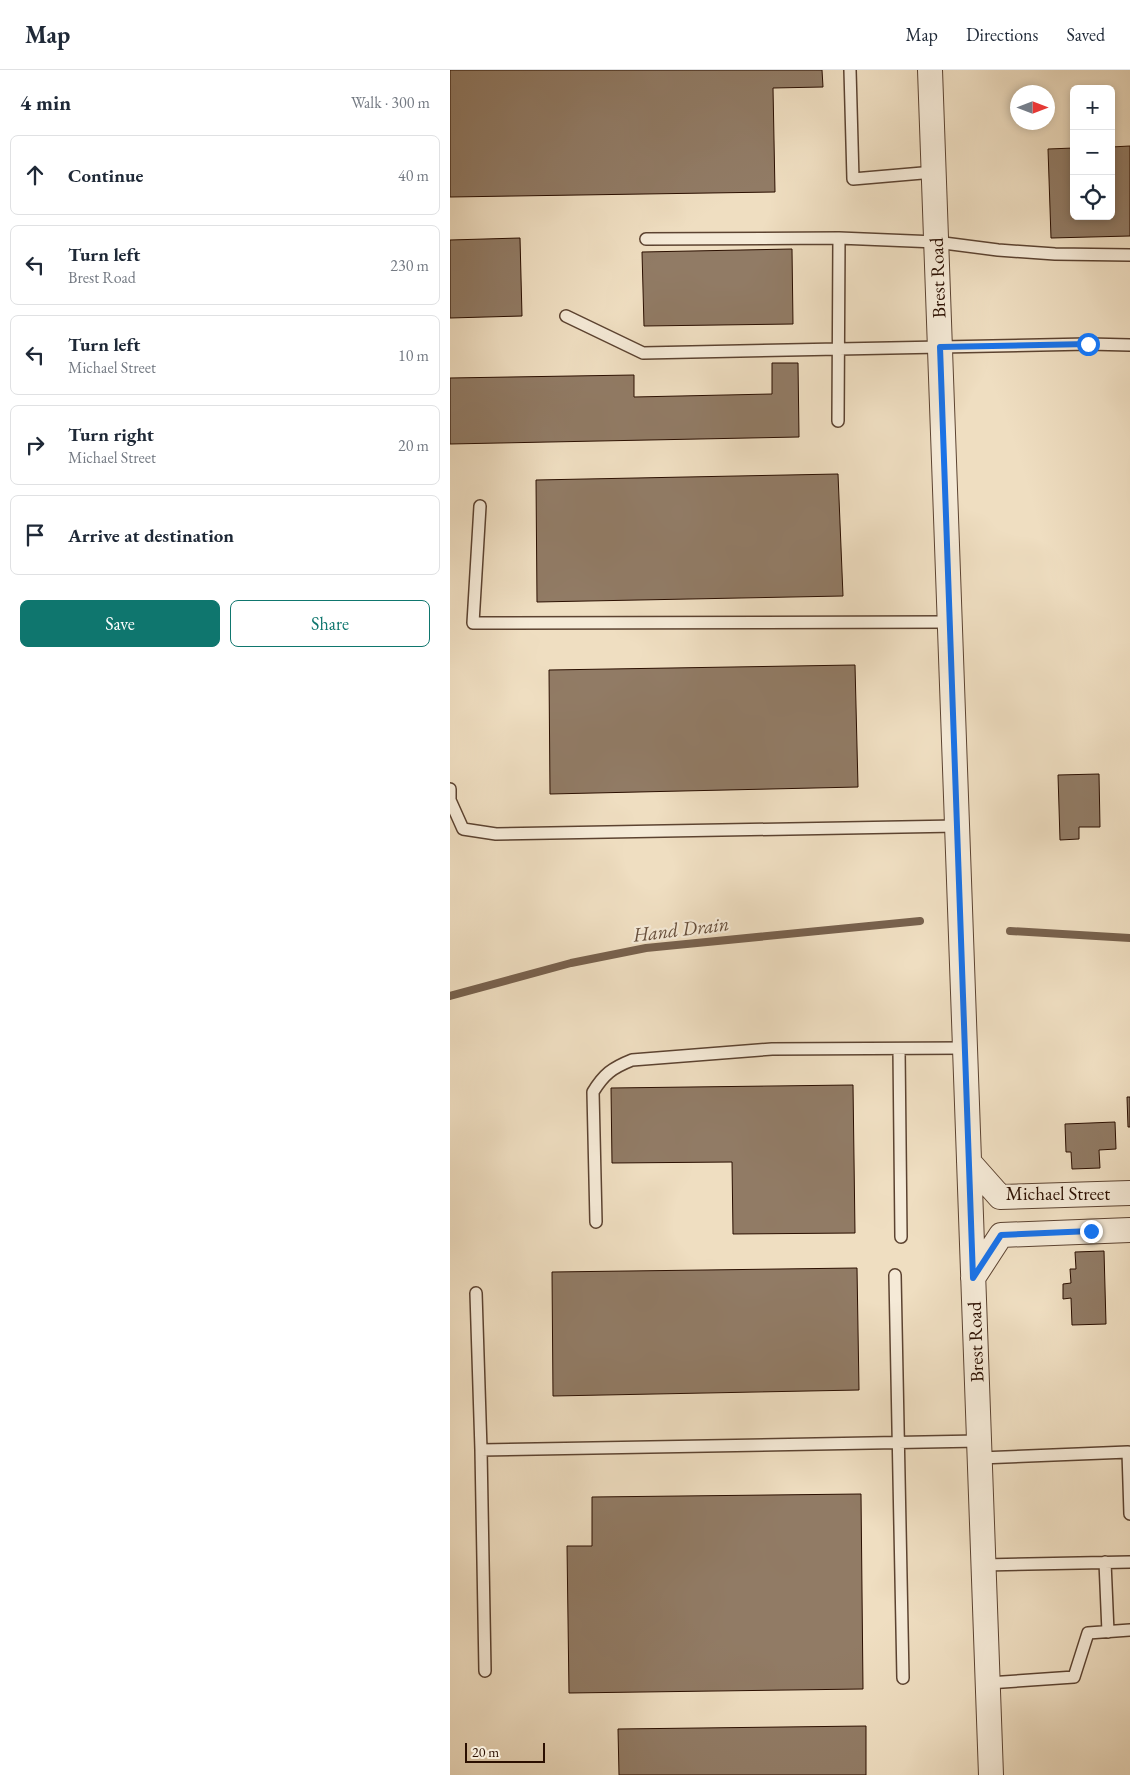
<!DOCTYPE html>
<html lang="en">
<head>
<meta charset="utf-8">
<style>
  body { margin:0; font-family:"EB Garamond",serif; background:#f6f6f7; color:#1f2937 }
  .controls { position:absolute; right:15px; top:15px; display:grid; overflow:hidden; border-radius:8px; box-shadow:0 2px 8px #0003 }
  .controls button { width:45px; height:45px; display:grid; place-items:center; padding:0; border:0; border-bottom:1px solid #e0e1e3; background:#fff; color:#1f2937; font:25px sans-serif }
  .compass { position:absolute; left:560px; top:15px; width:45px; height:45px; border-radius:50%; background:#fff; box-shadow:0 2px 8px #0003; rotate:90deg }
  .scale { position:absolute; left:15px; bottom:12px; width:80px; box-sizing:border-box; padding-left:5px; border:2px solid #2b0f01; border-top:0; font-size:14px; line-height:18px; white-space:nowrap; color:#2b0f01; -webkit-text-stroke:4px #f5ead7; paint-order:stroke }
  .stop { position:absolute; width:15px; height:15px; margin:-11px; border:4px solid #1a73e8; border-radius:50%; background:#fff }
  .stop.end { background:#1a73e8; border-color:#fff; box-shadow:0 1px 5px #0008 }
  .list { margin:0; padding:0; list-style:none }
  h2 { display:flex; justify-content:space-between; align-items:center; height:65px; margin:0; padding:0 20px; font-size:21px }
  h2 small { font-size:16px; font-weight:400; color:#747a83 }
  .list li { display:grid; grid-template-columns:32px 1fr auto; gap:15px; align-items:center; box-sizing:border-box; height:80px; margin:0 10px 10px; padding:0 10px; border:1px solid #e0e1e3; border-radius:8px }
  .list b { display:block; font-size:19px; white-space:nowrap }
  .list p { margin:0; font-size:16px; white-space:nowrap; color:#747a83 }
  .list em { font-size:16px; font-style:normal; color:#747a83 }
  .actions { display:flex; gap:10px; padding:15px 20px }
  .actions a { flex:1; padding:11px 0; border:1px solid #0f766e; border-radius:8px; text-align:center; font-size:18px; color:#0f766e }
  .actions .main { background:#0f766e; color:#fff }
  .icon { flex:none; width:28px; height:28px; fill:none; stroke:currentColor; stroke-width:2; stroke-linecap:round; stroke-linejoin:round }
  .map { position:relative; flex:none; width:680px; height:1705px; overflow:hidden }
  header { display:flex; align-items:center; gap:30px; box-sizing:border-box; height:70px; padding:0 25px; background:#fff; border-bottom:1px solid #e0e1e3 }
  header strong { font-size:24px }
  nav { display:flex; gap:28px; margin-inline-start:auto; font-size:18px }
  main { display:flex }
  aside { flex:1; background:#fff }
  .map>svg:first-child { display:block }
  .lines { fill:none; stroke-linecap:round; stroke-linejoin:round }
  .stream { stroke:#78614d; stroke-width:8 }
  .building { fill:#917b65; stroke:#2b0f01 }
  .service-casing { stroke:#5c4331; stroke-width:14 }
  .minor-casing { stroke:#5c4331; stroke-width:26 }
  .service { stroke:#f5ead7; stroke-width:11 }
  .minor { stroke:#f5ead7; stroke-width:24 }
  .route { stroke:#1a73e8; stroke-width:6 }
  .labels { text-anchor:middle; stroke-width:4.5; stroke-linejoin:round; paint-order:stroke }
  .street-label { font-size:19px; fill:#2b0f01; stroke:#f5ead7 }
  .water-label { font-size:20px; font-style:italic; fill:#654d3a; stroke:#f5ead7 }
</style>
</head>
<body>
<header>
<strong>Map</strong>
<nav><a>Map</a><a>Directions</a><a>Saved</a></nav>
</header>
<main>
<aside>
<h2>4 min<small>Walk · 300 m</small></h2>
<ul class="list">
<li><svg class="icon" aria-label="ahead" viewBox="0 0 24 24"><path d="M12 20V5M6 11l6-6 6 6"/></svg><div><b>Continue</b></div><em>40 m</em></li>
<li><svg class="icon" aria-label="left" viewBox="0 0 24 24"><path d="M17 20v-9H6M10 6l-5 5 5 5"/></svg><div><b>Turn left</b><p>Brest Road</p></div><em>230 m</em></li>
<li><svg class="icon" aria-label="left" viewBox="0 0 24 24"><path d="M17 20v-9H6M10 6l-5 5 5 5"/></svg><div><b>Turn left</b><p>Michael Street</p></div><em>10 m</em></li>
<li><svg class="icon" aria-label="right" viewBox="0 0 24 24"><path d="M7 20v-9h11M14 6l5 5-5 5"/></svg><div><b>Turn right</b><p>Michael Street</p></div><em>20 m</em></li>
<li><svg class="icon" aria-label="arrive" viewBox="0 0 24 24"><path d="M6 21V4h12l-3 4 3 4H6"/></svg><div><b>Arrive at destination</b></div></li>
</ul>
<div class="actions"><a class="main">Save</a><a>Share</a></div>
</aside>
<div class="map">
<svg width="680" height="1705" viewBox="0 0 680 1705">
  <rect width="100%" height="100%" fill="#efdec1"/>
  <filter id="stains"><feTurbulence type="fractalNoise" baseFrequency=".004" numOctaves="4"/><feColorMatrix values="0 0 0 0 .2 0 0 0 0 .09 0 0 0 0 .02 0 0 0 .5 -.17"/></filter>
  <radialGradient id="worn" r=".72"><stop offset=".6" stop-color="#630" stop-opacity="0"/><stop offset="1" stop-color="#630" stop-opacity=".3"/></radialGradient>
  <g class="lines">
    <!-- stream -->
    <path class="stream" d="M560,861L680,868
      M0,926L121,893L196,878L470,851"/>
  </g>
  <!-- building -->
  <path class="building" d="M0,0H372L373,17L323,18L325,122L0,127Z
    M680,76V166L601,168L598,79L624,78V146H661V77Z
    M70,168L72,246L0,248V170Z
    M342,179L343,254L194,256L192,182Z
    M322,293H348L349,367L0,374V308L184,305V327L322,324Z
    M388,404L393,526L87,532L86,410Z
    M405,595L408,717L100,724L99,600Z
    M649,704L650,757H629V769L610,770L608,705Z
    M403,1015L405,1163L283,1164L282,1092L162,1093L161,1018Z
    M677,1027H680V1057H678Z
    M665,1052L666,1079L649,1080L650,1098L622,1099L621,1082H616L615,1054Z
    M654,1181L656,1254L622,1255L621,1228L613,1229V1214L621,1213L620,1199H626L625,1182Z
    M407,1198L409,1320L103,1326L102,1202Z
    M411,1424L413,1619L119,1623L117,1476H142V1427Z
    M416,1656V1705H169L168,1659Z"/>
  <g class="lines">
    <!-- service casing -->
    <g class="service-casing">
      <path id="service" d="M400,0L403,109L484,102
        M196,169L389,168L486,172L548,180L605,184L680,185
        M116,246L193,283L638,274L680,275
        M388,351L389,168
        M30,436L23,553L500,552
        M0,719V730L13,759L46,764L507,756
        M449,979L451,1167
        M146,1152L143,1022C154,1004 162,998 182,990L322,979L515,978
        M445,1205L453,1608
        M26,1223L31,1380L529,1371
        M31,1380L35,1601
        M530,1388L678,1382L680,1444
        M655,1492L658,1562
        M533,1495L680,1492
        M538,1613L624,1607L638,1563L680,1560"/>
    </g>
    <!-- minor casing -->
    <g class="minor-casing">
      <path id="minor" d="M480,0L541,1705
        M519,1092L550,1127L680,1123
        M523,1208L551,1165L680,1160"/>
    </g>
    <!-- service -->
    <use href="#service" class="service"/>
    <!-- minor -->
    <use href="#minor" class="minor"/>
  </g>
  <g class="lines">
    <!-- route -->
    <path class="route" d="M638,274L490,277L523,1208L551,1165L641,1161"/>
  </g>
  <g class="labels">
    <!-- street labels -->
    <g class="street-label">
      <text transform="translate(487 208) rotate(-92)" y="7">Brest Road</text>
      <text x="608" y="1130">Michael Street</text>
      <text transform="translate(525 1272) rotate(-92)" y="7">Brest Road</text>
    </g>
    <!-- water labels -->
    <g class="water-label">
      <text transform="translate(231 859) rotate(-7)" y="7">Hand Drain</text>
    </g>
  </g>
  <rect width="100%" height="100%" filter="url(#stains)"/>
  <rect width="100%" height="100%" fill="url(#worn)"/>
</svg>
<div class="controls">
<button>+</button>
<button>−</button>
<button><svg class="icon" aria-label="locate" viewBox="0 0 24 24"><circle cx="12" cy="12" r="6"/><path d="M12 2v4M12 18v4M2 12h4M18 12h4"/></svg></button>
</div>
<svg class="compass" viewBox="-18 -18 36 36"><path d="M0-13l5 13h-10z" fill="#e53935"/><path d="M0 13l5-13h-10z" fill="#747a83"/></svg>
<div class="scale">20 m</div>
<div class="stop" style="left:638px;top:274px"></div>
<div class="stop end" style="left:641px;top:1161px"></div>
</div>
</main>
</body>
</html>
